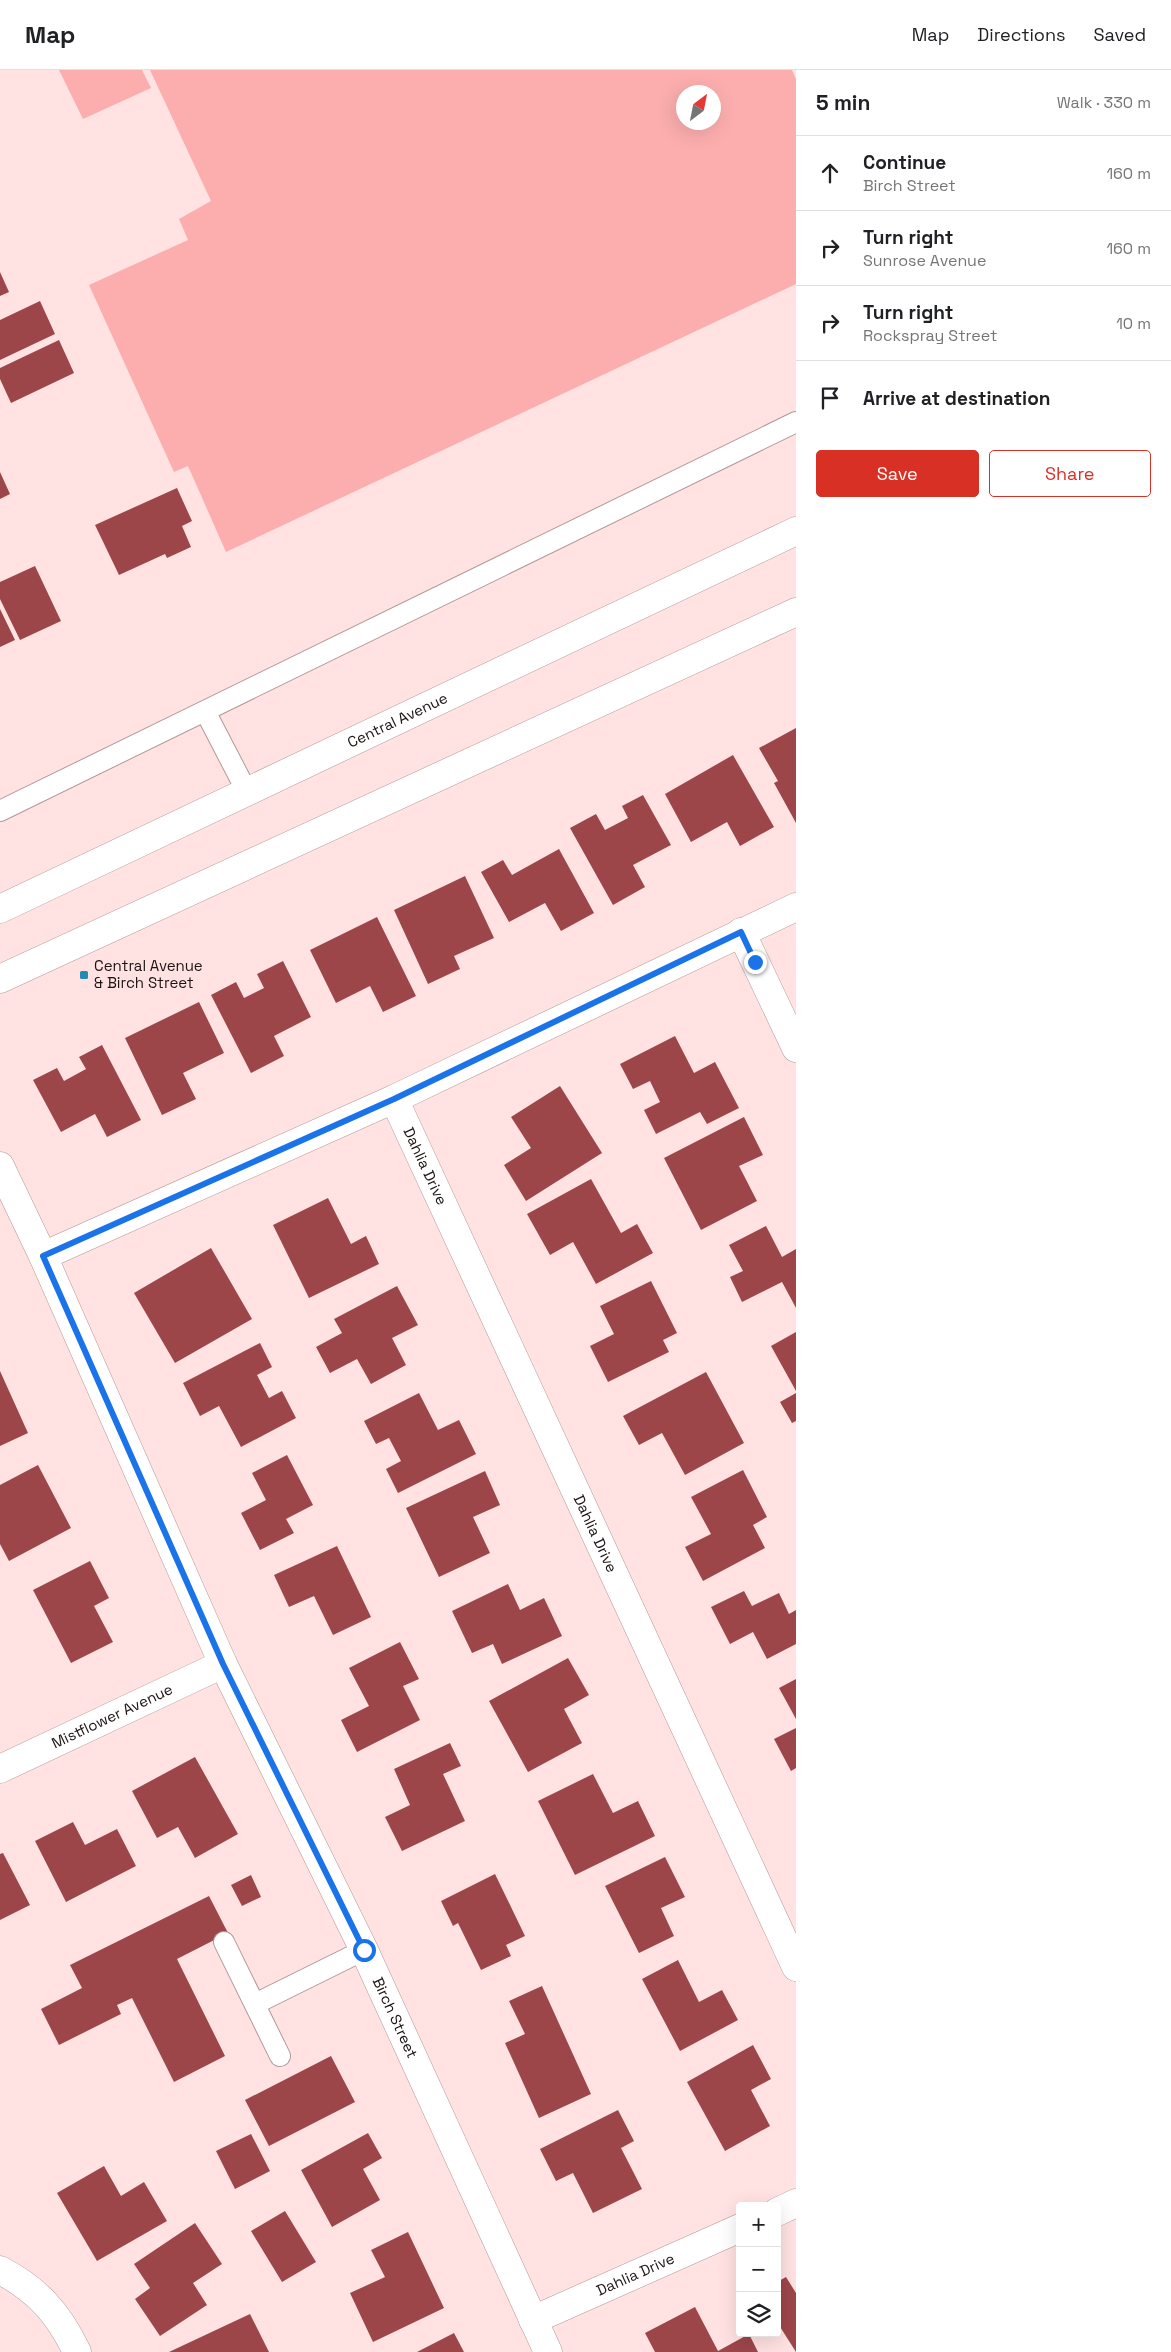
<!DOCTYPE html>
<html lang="en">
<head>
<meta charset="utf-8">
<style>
  body { margin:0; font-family:"Space Grotesk",sans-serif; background:#f2f2f2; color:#202124 }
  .controls { position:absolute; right:15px; bottom:15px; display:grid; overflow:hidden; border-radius:5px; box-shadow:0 5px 20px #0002 }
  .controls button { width:45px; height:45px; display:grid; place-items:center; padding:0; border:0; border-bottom:1px solid #e0e0e0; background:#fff; color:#202124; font:25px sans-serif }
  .compass { position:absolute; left:676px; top:15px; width:45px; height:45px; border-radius:50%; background:#fff; box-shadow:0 5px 20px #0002; rotate:32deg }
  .stop { position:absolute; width:15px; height:15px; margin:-11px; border:4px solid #1a73e8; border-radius:50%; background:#fff }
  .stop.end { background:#1a73e8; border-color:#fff; box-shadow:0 1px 5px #0008 }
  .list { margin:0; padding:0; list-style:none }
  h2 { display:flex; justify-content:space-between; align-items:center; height:65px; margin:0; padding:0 20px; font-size:21px }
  h2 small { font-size:16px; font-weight:400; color:#757577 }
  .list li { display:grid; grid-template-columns:32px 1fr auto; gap:15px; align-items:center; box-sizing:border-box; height:75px; padding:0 20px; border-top:1px solid #e0e0e0 }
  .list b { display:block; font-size:19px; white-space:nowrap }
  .list p { margin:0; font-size:16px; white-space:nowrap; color:#757577 }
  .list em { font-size:16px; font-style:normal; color:#757577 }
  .actions { display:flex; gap:10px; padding:15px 20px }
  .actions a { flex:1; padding:11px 0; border:1px solid #d93025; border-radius:5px; text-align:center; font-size:18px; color:#d93025 }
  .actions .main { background:#d93025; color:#fff }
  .icon { flex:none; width:28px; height:28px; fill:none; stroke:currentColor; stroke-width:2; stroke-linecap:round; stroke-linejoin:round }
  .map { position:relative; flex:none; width:796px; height:2282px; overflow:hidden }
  header { display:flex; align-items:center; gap:30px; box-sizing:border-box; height:70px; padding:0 25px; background:#fff; border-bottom:1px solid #e0e0e0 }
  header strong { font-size:24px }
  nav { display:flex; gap:28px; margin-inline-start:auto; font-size:18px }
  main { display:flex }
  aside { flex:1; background:#fff }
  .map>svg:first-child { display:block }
  .green { fill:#fcaeae; fill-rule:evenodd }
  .building { fill:#9d464a }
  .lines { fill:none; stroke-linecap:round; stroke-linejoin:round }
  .lane-casing { stroke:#b39898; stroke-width:22 }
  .street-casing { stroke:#b39898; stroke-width:29 }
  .secondary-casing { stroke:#b39898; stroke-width:29 }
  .lane { stroke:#fff; stroke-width:20 }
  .street { stroke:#fff; stroke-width:28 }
  .secondary { stroke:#fff; stroke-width:28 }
  .route { stroke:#1a73e8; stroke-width:6 }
  .poi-dot { fill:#238bb3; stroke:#ffe2e1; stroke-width:2 }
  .labels { text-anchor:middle; stroke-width:5; stroke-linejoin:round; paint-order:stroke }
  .street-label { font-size:15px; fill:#1d1313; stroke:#ffe2e1 }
  .poi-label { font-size:15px; fill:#1d1313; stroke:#ffe2e1; text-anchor:start }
</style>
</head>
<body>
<header>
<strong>Map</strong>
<nav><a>Map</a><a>Directions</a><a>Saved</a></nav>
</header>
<main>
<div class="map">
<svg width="796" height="2282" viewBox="0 0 796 2282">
  <rect width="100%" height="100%" fill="#ffe2e1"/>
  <!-- green -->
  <path class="green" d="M59,0H142L151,18L83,49Z
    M150,0H792L796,9V214L226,482L188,396L174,402L89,215L188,170L179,149L211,131ZM714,22V52H684V22Z"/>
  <!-- building -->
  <path class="building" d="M0,202L9,222L0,226Z
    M40,231L55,264L0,290V250Z
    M59,270L74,303L11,333L0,309V298Z
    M0,402L10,424L0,429Z
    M177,418L192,451L182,456L191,477L167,488L165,484L119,505L95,455Z
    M35,496L61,551L20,570L0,529V512Z
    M0,539L15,570L0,577Z
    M796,658V753L774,713L778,711L759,678Z
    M733,685L774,757L740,776L727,752L691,772L665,724Z
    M643,725L671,775L633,795L645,817L613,835L570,758L596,744L605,760L628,748L622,736Z
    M559,779L594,843L561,861L545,833L509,852L481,802L503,790L512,805Z
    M465,806L494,868L454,886L460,899L428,914L394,840Z
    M377,847L416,926L383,942L370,916L336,933L310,880Z
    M283,891L311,947L274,966L284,986L251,1003L211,925L236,912L244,928L264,918L257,904Z
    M199,932L224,983L183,1003L196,1029L162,1045L125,968Z
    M675,966L694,1003L715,992L739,1038L707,1054L700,1042L656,1064L644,1040L660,1032L650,1011L633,1019L620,994Z
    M102,975L141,1050L107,1067L95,1044L61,1062L33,1010L57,998L64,1011L86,999L79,987Z
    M560,1016L602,1083L526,1131L504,1095L531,1078L511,1047Z
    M744,1047L763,1085L739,1096L757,1131L701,1160L664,1088Z
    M591,1109L621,1163L637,1154L653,1183L596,1214L573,1172L550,1185L527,1144Z
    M328,1128L351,1174L366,1166L379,1194L309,1228L273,1155Z
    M766,1156L782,1187L796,1179V1238L782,1212L742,1232L730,1207L743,1201L729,1175Z
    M211,1178L252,1249L175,1293L134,1223Z
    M651,1211L677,1263L663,1270L669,1282L608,1312L590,1276L614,1264L600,1236Z
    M397,1216L418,1255L392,1268L406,1295L371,1314L357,1289L330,1303L316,1277L342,1263L334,1249Z
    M796,1262V1321L771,1276Z
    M260,1273L272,1297L257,1305L269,1328L282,1321L296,1348L241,1377L219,1336L200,1346L183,1313Z
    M0,1301L28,1363L0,1376Z
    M706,1302L744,1373L685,1405L662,1363L639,1375L623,1346Z
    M419,1323L438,1360L459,1350L476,1384L398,1423L386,1399L401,1391L389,1368L376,1374L364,1351Z
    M796,1323V1351L792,1353L780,1332Z
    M287,1385L313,1435L286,1449L294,1463L260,1480L241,1443L266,1430L252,1403Z
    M38,1395L71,1458L9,1491L0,1474V1415Z
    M743,1400L767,1447L753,1455L765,1478L703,1511L685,1477L711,1464L691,1427Z
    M485,1401L500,1435L473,1447L490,1483L439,1507L406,1438Z
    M337,1476L371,1547L333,1565L314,1526L289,1537L274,1505Z
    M90,1491L109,1528L94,1536L113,1572L71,1593L33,1520Z
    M508,1514L520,1540L544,1528L562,1566L502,1594L493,1574L472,1583L452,1541Z
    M744,1521L752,1536L779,1523L789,1544L796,1540V1574L767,1589L753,1562L730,1574L711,1537Z
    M400,1572L419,1609L403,1616L420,1650L357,1682L341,1650L369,1636L349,1598Z
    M568,1588L589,1625L564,1639L582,1673L528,1702L489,1631Z
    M796,1609V1649L779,1618Z
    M796,1658V1698L791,1701L774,1669Z
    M450,1673L461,1696L443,1704L465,1751L402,1781L385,1747L410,1735L394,1699Z
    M195,1687L238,1764L195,1788L178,1757L157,1768L132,1721Z
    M593,1704L613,1743L638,1731L655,1766L575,1805L538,1731Z
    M73,1752L85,1775L117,1759L136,1796L66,1832L35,1771Z
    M3,1783L30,1835L0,1850V1784Z
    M665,1787L685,1827L661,1838L674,1866L639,1883L605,1816Z
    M495,1804L525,1866L506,1875L511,1886L481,1900L458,1853L453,1856L441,1831Z
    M251,1805L261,1827L242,1836L231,1815Z
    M209,1826L228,1863L177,1889L225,1986L174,2012L132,1928L117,1935L121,1944L59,1975L41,1939L82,1918L70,1895Z
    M678,1890L699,1932L722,1920L738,1950L680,1981L642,1909Z
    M542,1916L591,2024L539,2048L505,1973L525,1964L509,1931Z
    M753,1975L771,2009L751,2020L770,2056L725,2081L687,2012Z
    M331,1986L355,2032L269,2076L245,2030Z
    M618,2040L634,2071L621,2078L642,2119L593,2143L573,2103L556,2111L540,2079Z
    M368,2063L382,2088L363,2099L380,2130L332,2157L301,2100Z
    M251,2064L270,2101L235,2119L216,2081Z
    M104,2096L121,2126L144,2112L167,2151L97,2191L57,2123Z
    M285,2141L316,2192L282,2212L251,2161Z
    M195,2153L222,2194L193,2213L207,2235L160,2266L135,2229L150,2218L134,2194Z
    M408,2162L444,2238L373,2272L350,2223L385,2207L371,2180Z
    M786,2207L796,2223V2282L777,2252V2212Z
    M695,2237L718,2281L749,2264L758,2282H655L645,2263Z
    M250,2244L269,2282H169Z
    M454,2263L464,2282H417Z"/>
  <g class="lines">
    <!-- lane casing -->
    <g class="lane-casing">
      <path id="lane" d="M205,641L247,722
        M0,741L796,352
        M224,1872L280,1986
        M255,1934L364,1880"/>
    </g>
    <!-- street casing -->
    <g class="street-casing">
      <g id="street">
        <path d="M741,862L796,978"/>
        <path id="s1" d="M394,1029L796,1897"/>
        <path id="s2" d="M0,1096L43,1186L223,1594L364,1880L548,2282"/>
        <path d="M43,1186L394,1029L796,837"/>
        <path id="s3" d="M0,1699L223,1594"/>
        <path d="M777,2142L796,2133"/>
        <path d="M0,2200C38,2220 59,2244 77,2282"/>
        <path id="s4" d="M533,2250L740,2158"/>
      </g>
    </g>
    <!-- secondary casing -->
    <g class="secondary-casing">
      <g id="secondary">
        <path id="s5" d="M0,839L796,461"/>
        <path d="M0,909L796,542"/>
      </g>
    </g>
    <!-- lane -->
    <use href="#lane" class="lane"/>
    <!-- street -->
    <use href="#street" class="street"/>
    <!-- secondary -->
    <use href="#secondary" class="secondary"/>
  </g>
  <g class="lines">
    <!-- route -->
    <path class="route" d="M364,1880L223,1594L43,1186L394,1029L741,862L755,892"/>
  </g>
  <!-- markers -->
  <rect class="poi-dot" x="79" y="900" width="10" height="10" rx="2.5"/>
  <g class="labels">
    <!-- street labels -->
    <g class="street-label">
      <text dy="5" stroke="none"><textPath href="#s5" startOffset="440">Central Avenue</textPath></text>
      <text dy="5" stroke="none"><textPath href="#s1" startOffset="74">Dahlia Drive</textPath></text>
      <text dy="5" stroke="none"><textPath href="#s1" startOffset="479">Dahlia Drive</textPath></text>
      <text dy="5" stroke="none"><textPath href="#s3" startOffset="124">Mistflower Avenue</textPath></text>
      <text dy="5" stroke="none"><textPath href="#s2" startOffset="939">Birch Street</textPath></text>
      <text dy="5" stroke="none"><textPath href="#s4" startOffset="112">Dahlia Drive</textPath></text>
    </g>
    <!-- poi labels -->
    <g class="poi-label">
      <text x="94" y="901">Central Avenue<tspan x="94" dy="17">&amp; Birch Street</tspan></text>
    </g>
  </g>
</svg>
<div class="controls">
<button>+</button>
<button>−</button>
<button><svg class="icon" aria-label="layers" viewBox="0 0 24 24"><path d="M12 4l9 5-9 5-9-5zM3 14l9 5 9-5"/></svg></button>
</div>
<svg class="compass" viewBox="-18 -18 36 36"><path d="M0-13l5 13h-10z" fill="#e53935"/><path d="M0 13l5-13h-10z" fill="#757577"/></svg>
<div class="stop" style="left:364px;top:1880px"></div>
<div class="stop end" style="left:755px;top:892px"></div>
</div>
<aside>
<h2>5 min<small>Walk · 330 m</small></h2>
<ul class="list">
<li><svg class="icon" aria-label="ahead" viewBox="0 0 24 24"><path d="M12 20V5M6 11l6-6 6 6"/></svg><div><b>Continue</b><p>Birch Street</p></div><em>160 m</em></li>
<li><svg class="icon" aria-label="right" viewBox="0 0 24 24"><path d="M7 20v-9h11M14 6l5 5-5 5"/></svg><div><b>Turn right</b><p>Sunrose Avenue</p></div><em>160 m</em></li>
<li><svg class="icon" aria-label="right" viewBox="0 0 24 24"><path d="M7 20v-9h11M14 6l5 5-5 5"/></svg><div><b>Turn right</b><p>Rockspray Street</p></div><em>10 m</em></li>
<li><svg class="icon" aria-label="arrive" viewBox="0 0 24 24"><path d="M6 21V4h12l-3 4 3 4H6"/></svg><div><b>Arrive at destination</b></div></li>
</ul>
<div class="actions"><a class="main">Save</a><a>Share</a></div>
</aside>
</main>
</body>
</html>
